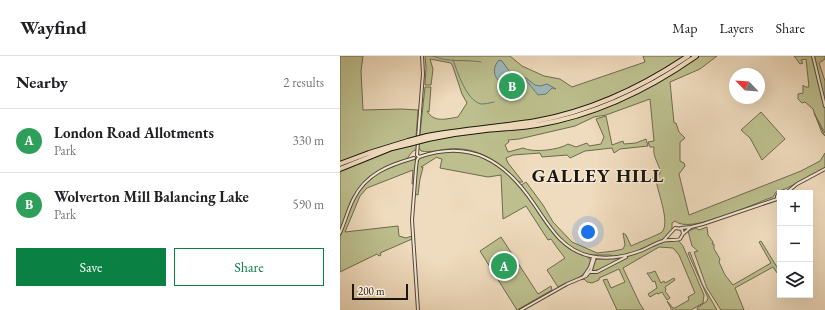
<!DOCTYPE html>
<html lang="en">
<head>
<meta charset="utf-8">
<style>
  body { margin:0; font-family:"EB Garamond",serif; background:#f6f6f6; color:#202124 }
  .controls { position:absolute; right:12px; bottom:12px; display:grid; overflow:hidden; border-radius:0px; box-shadow:0 4px 16px #0002 }
  .controls button { width:36px; height:36px; display:grid; place-items:center; padding:0; border:0; border-bottom:1px solid #e0e0e0; background:#fff; color:#202124; font:20px sans-serif }
  .compass { position:absolute; left:389px; top:12px; width:36px; height:36px; border-radius:50%; background:#fff; box-shadow:0 4px 16px #0002; rotate:295deg }
  .scale { position:absolute; left:12px; bottom:10px; width:56px; box-sizing:border-box; padding-left:4px; border:2px solid #1d160d; border-top:0; font-size:11px; line-height:14px; white-space:nowrap; color:#1d160d; -webkit-text-stroke:3px #f5e8d4; paint-order:stroke }
  .you { position:absolute; left:248px; top:176px; width:14px; height:14px; margin:-10px; border:3px solid #fff; border-radius:50%; background:#1a73e8; box-shadow:0 0 0 6px #1a73e833 }
  .badge { display:grid; place-items:center; width:26px; height:26px; border-radius:50%; background:#0b8043; color:#fff; font-size:13px; font-weight:700 }
  .pin { position:absolute; translate:-50% -50%; border:2px solid #fff; box-shadow:0 1px 4px #0006 }
  .list { margin:0; padding:0; list-style:none }
  h2 { display:flex; justify-content:space-between; align-items:center; height:52px; margin:0; padding:0 16px; font-size:17px }
  h2 small { font-size:13px; font-weight:400; color:#757577 }
  .list li { display:grid; grid-template-columns:26px 1fr auto; gap:12px; align-items:center; box-sizing:border-box; height:64px; padding:0 16px; border-top:1px solid #e0e0e0 }
  .list b { display:block; font-size:15px; white-space:nowrap }
  .list p { margin:0; font-size:13px; white-space:nowrap; color:#757577 }
  .list em { font-size:13px; font-style:normal; color:#757577 }
  .actions { display:flex; gap:8px; padding:12px 16px }
  .actions a { flex:1; padding:9px 0; border:1px solid #0b8043; border-radius:0px; text-align:center; font-size:14px; color:#0b8043 }
  .actions .main { background:#0b8043; color:#fff }
  .icon { flex:none; width:22px; height:22px; fill:none; stroke:currentColor; stroke-width:2; stroke-linecap:round; stroke-linejoin:round }
  .map { position:relative; flex:none; width:485px; height:254px; overflow:hidden }
  header { display:flex; align-items:center; gap:24px; box-sizing:border-box; height:56px; padding:0 20px; background:#fff; border-bottom:1px solid #e0e0e0 }
  header strong { font-size:19px }
  nav { display:flex; gap:22px; margin-inline-start:auto; font-size:14px }
  main { display:flex }
  aside { flex:1; background:#fff }
  .map>svg:first-child { display:block }
  .green { fill:#bdbf8e; stroke:#6d6a4e; fill-rule:evenodd }
  .water { fill:#9db9ba; stroke:#6a7875 }
  .lines { fill:none; stroke-linecap:round; stroke-linejoin:round }
  .stream { stroke:#6a7875; stroke-width:1 }
  .minor-casing { stroke:#524739; stroke-width:4 }
  .highway-casing { stroke:#1d160d; stroke-width:6 }
  .minor { stroke:#f5e8d4; stroke-width:2 }
  .highway { stroke:#efdbbd; stroke-width:4 }
  .highway-bridge-casing { stroke:#1d160d; stroke-width:6; stroke-linecap:butt }
  .highway-bridge { stroke:#efdbbd; stroke-width:4 }
  .labels { text-anchor:middle; stroke-width:3; stroke-linejoin:round; paint-order:stroke }
  .district-label { font-size:19px; font-weight:bold; letter-spacing:1px; fill:#1d160d; stroke:#f5e8d4 }
</style>
</head>
<body>
<header>
<strong>Wayfind</strong>
<nav><a>Map</a><a>Layers</a><a>Share</a></nav>
</header>
<main>
<aside>
<h2>Nearby<small>2 results</small></h2>
<ul class="list">
<li><span class="badge" style="background:#2e9e5b">A</span><div><b>London Road Allotments</b><p>Park</p></div><em>330 m</em></li>
<li><span class="badge" style="background:#2e9e5b">B</span><div><b>Wolverton Mill Balancing Lake</b><p>Park</p></div><em>590 m</em></li>
</ul>
<div class="actions"><a class="main">Save</a><a>Share</a></div>
</aside>
<div class="map">
<svg width="485" height="254" viewBox="0 0 485 254">
  <rect width="100%" height="100%" fill="#efdbbd"/>
  <filter id="stains"><feTurbulence type="fractalNoise" baseFrequency=".005" numOctaves="4"/><feColorMatrix values="0 0 0 0 .2 0 0 0 0 .09 0 0 0 0 .02 0 0 0 .5 -.17"/></filter>
  <radialGradient id="worn" r=".72"><stop offset=".6" stop-color="#630" stop-opacity="0"/><stop offset="1" stop-color="#630" stop-opacity=".3"/></radialGradient>
  <!-- green -->
  <path class="green" d="M0,0H23L21,15L23,54L62,53L78,54L76,81L38,92L0,107Z
    M85,0H170L182,10L204,20L220,23L232,31L305,6L303,0H348L301,27L227,58L229,62L296,36L356,0H377L360,13L330,26L334,67H336L339,76L345,82L340,86V105L344,107L345,110L339,118L349,159L461,115L480,105L485,97V113L445,133L436,136L433,141C414,147 350,179 335,165L332,167V174L324,184H338L343,190L364,239L363,247L351,254H332L327,245L333,252H335L349,244L348,241L355,237L339,199L333,192L319,191L283,212L300,248L304,254H277L263,224L267,223L271,232L285,226L279,213L259,222V224L252,227L247,226L244,223L242,224L251,211L250,216H256L281,204L258,214L252,215L255,203L275,201L270,199H245L251,204C248,222 231,224 218,231L207,214L225,202L218,193L211,183L208,184L186,150L163,163L161,119L148,121L100,112L102,103L98,102L97,101L81,111H83L80,123L78,139L74,138L75,128H72L73,114L27,132L20,140L5,176L58,170L59,180L66,182L72,180V183L40,197L41,199L39,200L37,198L0,216V181L3,173L2,172L0,177V115L53,94L79,87L85,31H91L89,56L87,55C94,67 106,63 118,61L127,47L122,38L113,11L111,7L90,3L93,13L91,29H85L86,12ZM310,43L314,85L308,86L310,91H314C312,102 321,109 320,118L312,122H316C316,133 331,166 322,176C318,179 297,187 291,190L286,179L283,177L285,189L283,193L274,195L257,197L232,186L213,166L203,149L186,126L180,130C156,106 134,88 97,96C90,98 83,99 77,104L74,102L68,103V101L73,95L79,92L81,95C90,97 99,94 108,93C138,90 159,106 179,126H183L168,107L166,102L173,99L200,97L202,101L227,99L230,102L245,95L272,92L274,97L280,93L308,90L306,83L296,87L284,88L283,85L272,89L266,60L256,63L264,81L261,88L249,90L247,87L236,91L228,88C219,94 193,97 183,92L168,96L165,89L169,86L168,84L179,83L235,70L254,61L266,59Z
    M454,0H485V3L479,7L485,25V77L474,57L485,80L482,77L474,56L473,53L465,46L462,47L458,43V38L463,37V29L465,31H469L466,3L461,4L463,7L460,8Z
    M421,56L445,83L422,104L410,82L401,74Z
    M367,171L368,179L373,186L372,188H374V193L380,203L379,206L385,219L393,229L431,207L419,186L421,185L440,216V221L433,211L395,232L404,254H381L367,232L354,196L358,195L352,190L348,175L356,172L359,174Z
    M161,181L198,238L211,230L212,234L177,254L140,195Z
    M350,196L362,228L377,254H358L357,252L367,245L368,242L348,197Z
    M315,215L321,227L324,225L325,227L334,222L335,224L325,231L326,234L325,235L330,242L327,244L322,236L318,238L317,237L310,241L308,238L317,232L315,225L313,226L307,217H310Z"/>
  <!-- water -->
  <path class="water" d="M159,4L162,5L172,19L178,21L186,22L195,29L200,30L207,28L216,33L212,32L206,38L198,39L185,23C177,22 170,27 161,27C153,20 152,12 159,4Z"/>
  <g class="lines">
    <!-- stream -->
    <path class="stream" d="M93,0C108,7 125,3 141,6
      M113,4C118,17 126,44 141,48C145,48 150,47 154,46"/>
    <!-- minor casing -->
    <g class="minor-casing">
      <path id="minor" d="M473,0L485,50
        M78,81L83,18L82,0
        M78,86L77,99L79,101L77,104L76,112L72,164L78,254
        M79,101C131,83 165,105 194,148C209,170 222,194 250,200C267,204 284,201 300,195C308,192 315,187 323,185C328,183 335,185 340,183L343,178L351,171
        M446,137L457,128L485,113
        M437,143V140L439,137H445
        M341,172L351,171L363,168L437,143
        M0,177C5,166 8,153 14,142C26,118 49,109 74,102
        M324,184L335,172L342,173L343,178
        M251,216H257L286,201
        M244,220L250,211L253,201
        M181,254L227,228L246,220L251,214L255,201"/>
    </g>
    <!-- highway casing -->
    <g class="highway-casing">
      <path id="highway" d="M87,80C123,73 160,71 196,65C251,55 302,31 348,0
        M88,83C107,79 126,76 146,74C163,72 180,72 197,69C255,59 309,33 356,0
        M0,108L29,97L68,85
        M0,113L52,92L69,88"/>
    </g>
    <!-- minor -->
    <use href="#minor" class="minor"/>
    <!-- highway -->
    <use href="#highway" class="highway"/>
    <!-- highway-bridge casing -->
    <g class="highway-bridge-casing">
      <path id="highway-bridge" d="M68,85L87,80
        M69,88L88,83"/>
    </g>
    <!-- highway-bridge -->
    <use href="#highway-bridge" class="highway-bridge"/>
  </g>
  <g class="labels">
    <!-- district labels -->
    <g class="district-label">
      <text x="258" y="126">GALLEY HILL</text>
    </g>
  </g>
  <rect width="100%" height="100%" filter="url(#stains)"/>
  <rect width="100%" height="100%" fill="url(#worn)"/>
</svg>
<div class="controls">
<button>+</button>
<button>−</button>
<button><svg class="icon" aria-label="layers" viewBox="0 0 24 24"><path d="M12 4l9 5-9 5-9-5zM3 14l9 5 9-5"/></svg></button>
</div>
<svg class="compass" viewBox="-18 -18 36 36"><path d="M0-13l5 13h-10z" fill="#e53935"/><path d="M0 13l5-13h-10z" fill="#757577"/></svg>
<div class="scale">200 m</div>
<div class="you"></div>
<div class="pin badge" style="left:164px;top:210px;background:#2e9e5b">A</div>
<div class="pin badge" style="left:172px;top:30px;background:#2e9e5b">B</div>
</div>
</main>
</body>
</html>
